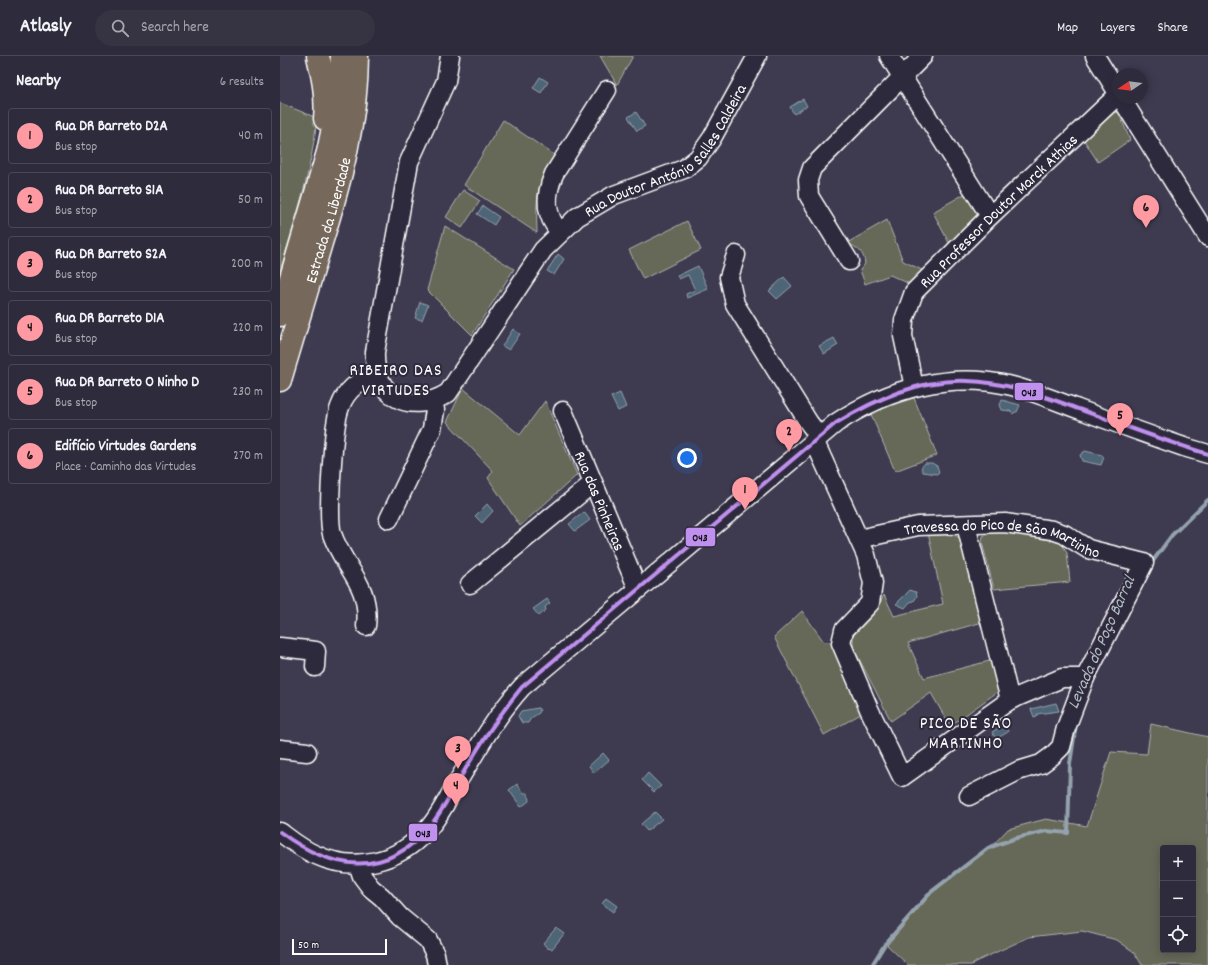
<!DOCTYPE html>
<html lang="en">
<head>
<meta charset="utf-8">
<style>
  body { margin:0; font-family:Dekko,sans-serif; background:#363443; color:#f1f3f6 }
  .controls { position:absolute; right:12px; bottom:12px; display:grid; overflow:hidden; border-radius:4px; box-shadow:0 2px 10px #0003 }
  .controls button { width:36px; height:36px; display:grid; place-items:center; padding:0; border:0; border-bottom:1px solid #494856; background:#2e2c3c; color:#f1f3f6; font:20px sans-serif }
  .compass { position:absolute; left:832px; top:12px; width:36px; height:36px; border-radius:50%; background:#2e2c3c; box-shadow:0 2px 10px #0003; rotate:257deg }
  .scale { position:absolute; left:12px; bottom:10px; width:95px; box-sizing:border-box; padding-left:4px; border:2px solid #fff; border-top:0; font-size:11px; line-height:14px; white-space:nowrap; color:#fff; -webkit-text-stroke:3px #2f2a3d; paint-order:stroke }
  .you { position:absolute; left:407px; top:402px; width:14px; height:14px; margin:-10px; border:3px solid #fff; border-radius:50%; background:#1a73e8; box-shadow:0 0 0 6px #1a73e833 }
  .badge { display:grid; place-items:center; width:26px; height:26px; border-radius:50%; background:#ff9aa2; color:#111; font-size:13px; font-weight:700 }
  .pin { position:absolute; translate:-50% -33px; filter:drop-shadow(0 1px 2px #0008) }
  .pin::after { content:''; position:absolute; top:21px; width:14px; height:12px; background:inherit; clip-path:polygon(0 0,100% 0,50% 100%) }
  .list { margin:0; padding:0; list-style:none }
  h2 { display:flex; justify-content:space-between; align-items:center; height:52px; margin:0; padding:0 16px; font-size:17px }
  h2 small { font-size:13px; font-weight:400; color:#a7a7af }
  .list li { display:grid; grid-template-columns:26px 1fr auto; gap:12px; align-items:center; box-sizing:border-box; height:56px; margin:0 8px 8px; padding:0 8px; border:1px solid #494856; border-radius:4px }
  .list b { display:block; font-size:15px; white-space:nowrap }
  .list p { margin:0; font-size:13px; white-space:nowrap; color:#a7a7af }
  .list em { font-size:13px; font-style:normal; color:#a7a7af }
  .icon { flex:none; width:22px; height:22px; fill:none; stroke:currentColor; stroke-width:2; stroke-linecap:round; stroke-linejoin:round }
  .map { position:relative; flex:none; width:928px; height:909px; overflow:hidden }
  header { display:flex; align-items:center; gap:24px; box-sizing:border-box; height:56px; padding:0 20px; background:#2e2c3c; border-bottom:1px solid #494856 }
  header strong { font-size:19px }
  nav { display:flex; gap:22px; margin-inline-start:auto; font-size:14px }
  .search { width:280px; height:36px; background:#363443; display:flex; align-items:center; gap:10px; box-sizing:border-box; padding:0 14px; border-radius:22px; color:#a7a7af; font-size:15px }
  main { display:flex }
  aside { flex:1; background:#2e2c3c }
  .map>svg:first-child { display:block }
  .green { fill:#666759; stroke:#b2b3ac; fill-rule:evenodd }
  .water { fill:#4d6577; stroke:#94a3ad }
  .lines { fill:none; stroke-linecap:round; stroke-linejoin:round }
  .stream { stroke:#94a3ad; stroke-width:4 }
  .minor-casing { stroke:#fff; stroke-width:21 }
  .major-casing { stroke:#fff; stroke-width:25 }
  .minor { stroke:#2f2a3d; stroke-width:18 }
  .major { stroke:#76695c; stroke-width:22 }
  .bus-1-casing { stroke:#2f2a3d; stroke-width:7 }
  .bus-1 { stroke:#c090ef; stroke-width:4 }
  .labels { text-anchor:middle; stroke-width:4; stroke-linejoin:round; paint-order:stroke }
  .street-label { font-size:16px; fill:#fff; stroke:#2f2a3d }
  .neighbourhood-label { font-size:17px; letter-spacing:1px; fill:#fff; stroke:#2f2a3d }
  .water-label { font-size:17px; font-style:italic; fill:#afbac2; stroke:#2f2a3d }
  .line-badge { stroke:#2f2a3d; stroke-width:1.5 }
  .pale-badge-label { font-size:11px; text-anchor:middle; font-weight:bold; fill:#111 }
</style>
</head>
<body>
<header>
<strong>Atlasly</strong>
<div class="search"><svg class="icon" aria-label="search" viewBox="0 0 24 24"><circle cx="10" cy="10" r="6"/><path d="M15 15l6 6"/></svg>Search here</div>
<nav><a>Map</a><a>Layers</a><a>Share</a></nav>
</header>
<main>
<aside>
<h2>Nearby<small>6 results</small></h2>
<ul class="list">
<li><span class="badge">1</span><div><b>Rua DR Barreto D2A</b><p>Bus stop</p></div><em>40 m</em></li>
<li><span class="badge">2</span><div><b>Rua DR Barreto S1A</b><p>Bus stop</p></div><em>50 m</em></li>
<li><span class="badge">3</span><div><b>Rua DR Barreto S2A</b><p>Bus stop</p></div><em>200 m</em></li>
<li><span class="badge">4</span><div><b>Rua DR Barreto D1A</b><p>Bus stop</p></div><em>220 m</em></li>
<li><span class="badge">5</span><div><b>Rua DR Barreto O Ninho D</b><p>Bus stop</p></div><em>230 m</em></li>
<li><span class="badge">6</span><div><b>Edifício Virtudes Gardens</b><p>Place · Caminho das Virtudes</p></div><em>270 m</em></li>
</ul>
</aside>
<div class="map">
<svg width="928" height="909" viewBox="0 0 928 909">
  <rect width="100%" height="100%" fill="#3e3a50"/>
  <filter id="ink" filterUnits="userSpaceOnUse"><feTurbulence type="fractalNoise" baseFrequency=".025" numOctaves="2"/><feDisplacementMap in="SourceGraphic" scale="8" xChannelSelector="R" yChannelSelector="G"/><feConvolveMatrix kernelMatrix="1 2 1 2 8 2 1 2 1" color-interpolation-filters="sRGB"/></filter>
  <g filter="url(#ink)">
    <!-- green -->
    <path class="green" d="M320,0H353L337,29Z
      M0,47L37,62C32,114 15,165 0,215Z
      M835,56L839,57L850,84L818,106L802,81L827,57Z
      M223,64L274,99C256,129 256,143 257,177L184,129Z
      M183,134L200,145L182,172L166,161Z
      M686,137L699,160L670,189L653,156Z
      M607,164L623,205L644,215L632,229L610,219L585,228L580,214L585,208C584,196 578,192 567,187Z
      M407,165L421,194L363,223L349,194Z
      M165,170L234,213L192,279L147,234Z
      M183,332L240,379L265,345L297,419L240,470L208,422L213,415L167,366Z
      M634,342L657,399L615,415L590,356Z
      M716,475L779,483L787,497L790,526L714,533L702,486L703,480Z
      M648,476C661,476 672,474 681,484L703,566L628,587L644,622L713,604L720,634L670,670L651,637L611,665L573,591V580L595,557L604,539L614,560L663,548Z
      M522,555L544,586H553L586,655L544,679L494,581Z
      M871,668L928,681V909H862L854,896L837,884L802,875L749,881L693,907L692,909H628L607,889L652,837L709,793L728,773L766,763L807,770L831,696L867,698ZM883,792H913V894H883Z"/>
    <!-- water -->
    <path class="water" d="M260,21L268,26L261,37L253,32Z
      M523,43L527,50L514,58L510,51Z
      M356,56L365,70L357,75L348,61Z
      M203,150L219,161L214,169L197,158Z
      M278,198L284,203L274,219L267,215Z
      M418,210L428,233L407,242L406,238L415,234L408,219L399,223L397,220Z
      M504,221L512,230L497,243L489,235Z
      M140,246L148,249L142,264L135,262Z
      M233,273L240,278L229,294L222,290Z
      M554,282L558,289L544,298L539,290Z
      M340,337L346,351L338,355L331,341Z
      M722,344L740,349L737,356H735L733,358L730,355L722,354L720,349Z
      M805,395L822,399L824,401L821,409L802,405L800,399Z
      M645,407H652L657,410L659,416L657,418L643,416L641,412Z
      M207,448L213,455L202,467L195,460Z
      M304,456L310,464L295,475L289,468Z
      M630,534L636,536L637,540L634,545L630,546L625,552L616,548Z
      M267,543L270,547L265,551L266,554L259,560L253,553Z
      M776,647L779,655L757,658V660L754,661L751,653Z
      M258,652L260,654L259,657L251,662L248,667H242L238,660L241,655Z
      M725,668L728,676L716,683L712,676Z
      M323,697L329,704L314,717L309,710Z
      M368,717L381,730L374,736L362,724Z
      M237,728L244,737H248L249,745L241,751L229,734Z
      M375,756L382,763L367,775L361,768Z
      M326,842L337,850L333,856L322,848Z
      M276,872L284,878L272,893L267,892L263,887Z"/>
    <g class="lines">
      <!-- stream -->
      <path class="stream" d="M870,509L892,479L928,444
        M592,909L605,888L651,836L708,792L736,782L766,775L788,777L790,708L796,668"/>
      <!-- minor casing -->
      <g class="minor-casing">
        <g id="minor">
          <path id="s1" d="M170,0L166,25L129,106L95,296C93,341 131,360 168,337L263,194L297,161L334,139L404,113L418,102L432,82L477,0"/>
          <path d="M609,0L710,160"/>
          <path d="M815,0L838,37"/>
          <path d="M841,42L928,181"/>
          <path d="M280,176C264,159 265,139 274,118L327,34"/>
          <path d="M456,199L449,221L455,248L529,367L539,380"/>
          <path d="M569,205L529,140L528,124L532,112L643,0"/>
          <path id="s2" d="M634,331L623,280L624,264L634,236L710,160L838,39"/>
          <path id="s3" d="M283,355L358,533"/>
          <path d="M534,384L586,499L593,527L590,547L564,574L561,587L589,653L622,721L730,644L782,622H805"/>
          <path d="M109,463L152,373L155,354L153,345"/>
          <path d="M686,469L730,644"/>
          <path id="s4" d="M579,483L638,470L725,467L772,474L784,478L808,493L864,507L805,622L786,672L781,691L772,700L761,708L738,715L689,740"/>
          <path d="M190,528L313,427"/>
          <path d="M86,570C91,528 64,513 52,478C47,460 53,368 60,351C66,334 81,323 97,317"/>
          <path d="M0,591L36,595L35,611"/>
          <path d="M0,693L27,696"/>
          <path d="M0,776C12,785 23,794 36,799C75,817 118,806 146,775C158,763 166,746 174,732C195,697 215,661 242,631L556,367C609,332 670,315 732,330C755,336 776,345 798,353C833,366 869,379 904,391L928,398"/>
          <path d="M78,808L82,820L91,832L102,841L120,861L148,884L155,898L157,909"/>
        </g>
      </g>
      <!-- major casing -->
      <g class="major-casing">
        <g id="major">
          <path d="M38,0C43,21 47,41 45,63"/>
          <path d="M0,259L48,96L59,43L62,0"/>
          <path id="s5" d="M0,324C14,278 27,233 41,187C60,126 77,65 77,0"/>
        </g>
      </g>
      <!-- minor -->
      <use href="#minor" class="minor"/>
      <!-- major -->
      <use href="#major" class="major"/>
      <!-- bus-1 casing -->
      <g class="bus-1-casing">
        <path id="bus-1" d="M0,776C51,814 105,824 150,770C162,756 170,739 179,724C198,691 218,660 242,631L556,367C596,343 640,323 687,325C730,326 768,342 807,356C847,371 887,386 928,398"/>
      </g>
      <!-- bus-1 -->
      <use href="#bus-1" class="bus-1"/>
    </g>
  </g>
  <g class="labels">
    <!-- street labels -->
    <g class="street-label">
      <text dy="6" stroke="none"><textPath href="#s1" startOffset="749">Rua Doutor António Salles Caldeira</textPath></text>
      <text dy="6" stroke="none"><textPath href="#s2" startOffset="215">Rua Professor Doutor Marck Athias</textPath></text>
      <text dy="6" stroke="none"><textPath href="#s5" startOffset="167">Estrada da Liberdade</textPath></text>
      <text dy="6" stroke="none"><textPath href="#s3" startOffset="97">Rua das Pinheiras</textPath></text>
      <text dy="6" stroke="none"><textPath href="#s4" startOffset="147">Travessa do Pico de São Martinho</textPath></text>
    </g>
    <!-- neighbourhood labels -->
    <g class="neighbourhood-label">
      <text x="116" y="319">RIBEIRO DAS<tspan x="116" dy="20">VIRTUDES</tspan></text>
      <text x="686" y="672">PICO DE SÃO<tspan x="686" dy="20">MARTINHO</tspan></text>
    </g>
    <!-- water labels -->
    <g class="water-label">
      <text transform="translate(820 586) rotate(-66)" y="6">Levada do Poço Barral</text>
    </g>
  </g>
  <g class="line-badge">
    <rect x="734" y="326" width="30" height="19" rx="4" fill="#c090ef"/>
    <rect x="405" y="471" width="31" height="20" rx="4" fill="#c090ef"/>
    <rect x="128" y="767" width="30" height="19" rx="4" fill="#c090ef"/>
  </g>
  <g class="pale-badge-label">
    <text x="749" y="340">043</text>
    <text x="420" y="485">043</text>
    <text x="143" y="781">043</text>
  </g>
</svg>
<div class="controls">
<button>+</button>
<button>−</button>
<button><svg class="icon" aria-label="locate" viewBox="0 0 24 24"><circle cx="12" cy="12" r="6"/><path d="M12 2v4M12 18v4M2 12h4M18 12h4"/></svg></button>
</div>
<svg class="compass" viewBox="-18 -18 36 36"><path d="M0-13l5 13h-10z" fill="#e53935"/><path d="M0 13l5-13h-10z" fill="#a7a7af"/></svg>
<div class="scale">50 m</div>
<div class="you"></div>
<div class="pin badge" style="left:465px;top:454px">1</div>
<div class="pin badge" style="left:509px;top:396px">2</div>
<div class="pin badge" style="left:178px;top:713px">3</div>
<div class="pin badge" style="left:176px;top:750px">4</div>
<div class="pin badge" style="left:840px;top:380px">5</div>
<div class="pin badge" style="left:866px;top:172px">6</div>
</div>
</main>
</body>
</html>
